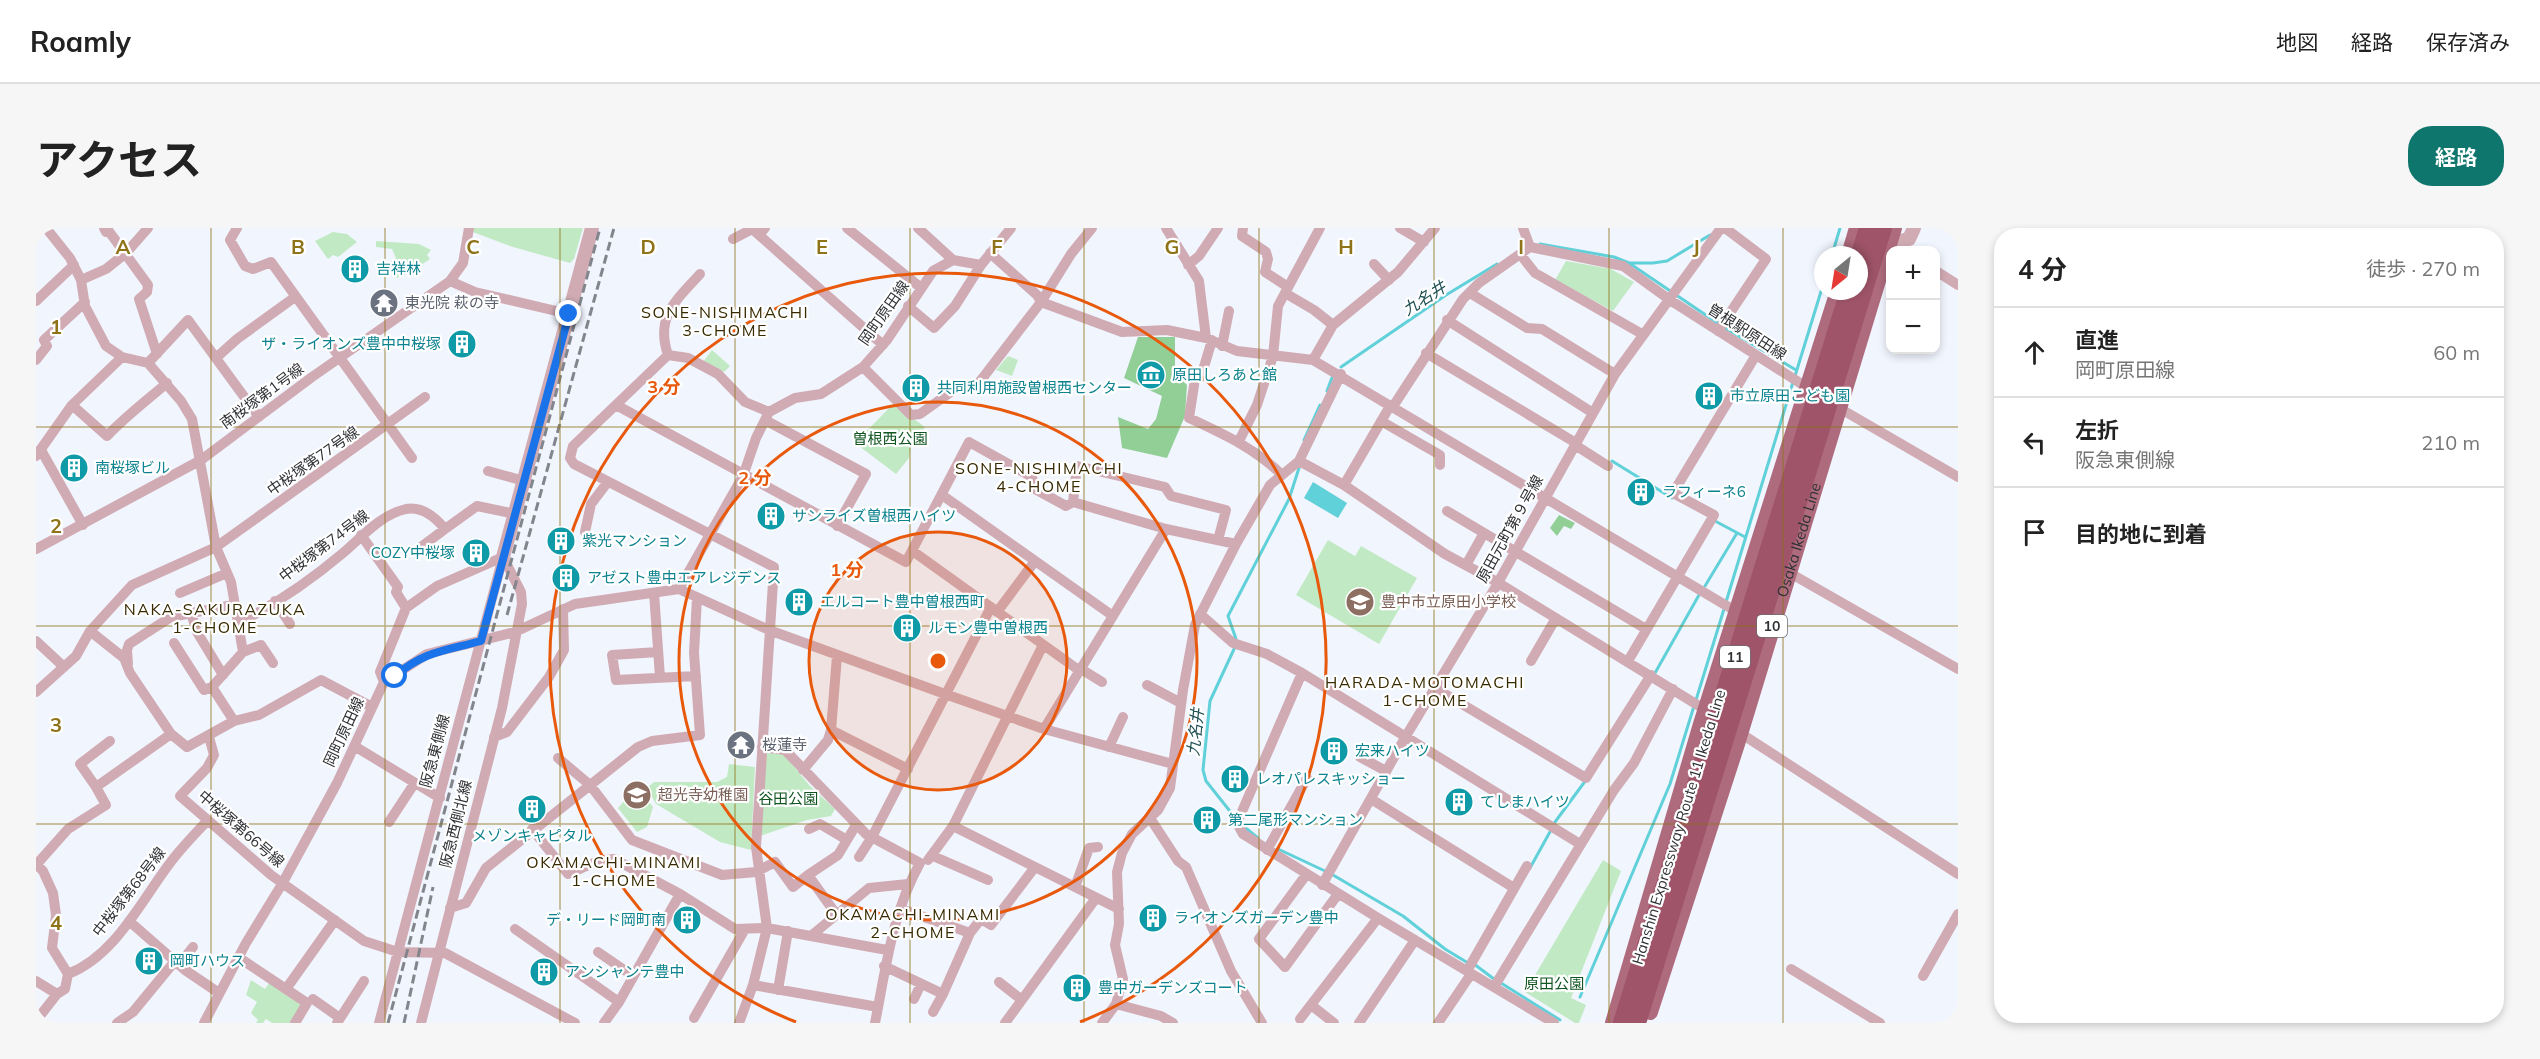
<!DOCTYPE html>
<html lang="ja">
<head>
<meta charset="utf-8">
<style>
  body { margin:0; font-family:Mulish,"Noto Sans JP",sans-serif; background:#f6f6f6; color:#222 }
  .controls { position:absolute; right:18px; top:18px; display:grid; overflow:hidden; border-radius:12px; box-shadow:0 3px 9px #0003 }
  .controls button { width:54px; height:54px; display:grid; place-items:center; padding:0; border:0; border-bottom:2px solid #e0e0e0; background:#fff; color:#222; font:30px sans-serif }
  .compass { position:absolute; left:1778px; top:18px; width:54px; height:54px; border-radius:50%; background:#fff; box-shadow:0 3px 9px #0003; rotate:210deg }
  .stop { position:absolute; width:18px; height:18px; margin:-14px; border:4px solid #1a73e8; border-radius:50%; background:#fff }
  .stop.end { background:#1a73e8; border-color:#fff; box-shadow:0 2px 6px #0008 }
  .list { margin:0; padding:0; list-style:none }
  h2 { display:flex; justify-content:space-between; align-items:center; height:78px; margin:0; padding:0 24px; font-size:26px }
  h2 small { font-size:20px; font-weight:400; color:#767676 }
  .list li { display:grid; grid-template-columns:39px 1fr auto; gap:18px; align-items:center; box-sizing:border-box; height:90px; padding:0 24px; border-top:2px solid #e0e0e0 }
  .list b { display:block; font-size:22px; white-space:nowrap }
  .list p { margin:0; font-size:20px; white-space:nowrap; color:#767676 }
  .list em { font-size:20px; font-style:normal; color:#767676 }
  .icon { flex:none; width:33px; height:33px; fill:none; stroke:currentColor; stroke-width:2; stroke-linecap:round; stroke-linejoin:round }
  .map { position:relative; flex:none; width:1922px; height:795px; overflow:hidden; border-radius:24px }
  header { display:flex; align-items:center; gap:36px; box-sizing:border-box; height:84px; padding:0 30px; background:#fff; border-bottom:2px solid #e0e0e0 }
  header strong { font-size:28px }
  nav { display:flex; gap:33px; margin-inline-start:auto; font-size:21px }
  .intro { display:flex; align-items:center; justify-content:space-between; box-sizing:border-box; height:144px; padding:0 36px }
  h1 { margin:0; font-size:42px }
  .button { padding:15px 27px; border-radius:24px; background:#0f766e; color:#fff; font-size:21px; font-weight:700 }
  main { display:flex; gap:36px; padding:0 36px }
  aside { flex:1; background:#fff; border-radius:24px; box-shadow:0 3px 9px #0003 }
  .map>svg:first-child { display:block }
  .green { fill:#c1eac4 }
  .forest { fill:#91cf97 }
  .water { fill:#60d0d9 }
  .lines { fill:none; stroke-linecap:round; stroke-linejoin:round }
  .stream { stroke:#60d0d9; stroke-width:3 }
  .minor { stroke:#d1abb4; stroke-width:10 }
  .tertiary { stroke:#d1abb4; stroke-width:14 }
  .primary { stroke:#ae6b7d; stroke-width:16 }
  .motorway { stroke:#9f5469; stroke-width:18 }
  .rail { stroke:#83858c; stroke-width:3; stroke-dasharray:9 4.5; stroke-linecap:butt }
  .route { stroke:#1a73e8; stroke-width:8 }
  .grid { fill:none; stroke:#8e7318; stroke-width:1.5; stroke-opacity:0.55 }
  .ring { fill:none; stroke:#e8590c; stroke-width:3 }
  .labels { text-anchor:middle; stroke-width:4.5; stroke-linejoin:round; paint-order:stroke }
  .shield { fill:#fff; stroke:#6d6f72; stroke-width:1.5 }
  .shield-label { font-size:14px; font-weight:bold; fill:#2f3135 }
  .culture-label { font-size:15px; fill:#0d838f; stroke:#fff; text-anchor:start }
  .worship-label { font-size:15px; fill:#5b616d; stroke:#fff; text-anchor:start }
  .street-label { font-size:15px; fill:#2f3135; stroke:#fff }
  .park-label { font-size:15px; fill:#115521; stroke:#fff }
  .education-label { font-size:15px; fill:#785e54; stroke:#fff; text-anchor:start }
  .water-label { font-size:16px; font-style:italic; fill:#1f5054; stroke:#fff }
  .neighbourhood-label { font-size:16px; letter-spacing:1.5px; fill:#372a00; stroke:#fff }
  .grid-label { font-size:20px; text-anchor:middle; font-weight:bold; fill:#8e7318; stroke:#fff; stroke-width:4.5; stroke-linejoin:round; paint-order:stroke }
  .centre { fill:#e8590c; stroke:#fff; stroke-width:3 }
  .ring-label { font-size:18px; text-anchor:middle; font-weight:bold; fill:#e8590c; stroke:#fff; stroke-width:4.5; stroke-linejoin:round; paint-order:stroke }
</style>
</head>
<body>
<header>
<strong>Roamly</strong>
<nav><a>地図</a><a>経路</a><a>保存済み</a></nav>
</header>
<div class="intro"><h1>アクセス</h1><a class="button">経路</a></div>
<main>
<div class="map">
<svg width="1922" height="795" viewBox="0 0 1922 795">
  <rect width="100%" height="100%" fill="#f1f5fe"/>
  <!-- green -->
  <path class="green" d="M426,0H547L538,31L534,35L477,19Z
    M297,4L311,6L321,14L302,29L297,27L292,31L279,13Z
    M340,13L383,16L395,22L391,27L394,31L379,41L377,38L371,42L372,45L361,50L351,36L360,30L356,21L340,19Z
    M1530,33L1575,41L1598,54L1577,83L1519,52Z
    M676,122L694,138L688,144L667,134Z
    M972,128L982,132L976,148L960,142Z
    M857,176L889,199L875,219L873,230L860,246L819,215Z
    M1292,312L1319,328L1325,318L1381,350L1343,416L1260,367Z
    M730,522L747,525L774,558L799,581L795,588L771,592L724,608Z
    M693,536L719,539L715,622L684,614L620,576L611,560L618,554H681L691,549Z
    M601,559L617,579L611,599L601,604L582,580Z
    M1567,632L1585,643L1535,770L1550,777L1543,795H1539L1489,764Z
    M215,752L229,761L234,754L268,777L256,795H236L230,791L227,795H220L222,792L215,785L221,774L210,767Z"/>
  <!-- forest -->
  <path class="forest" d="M1102,109H1139V145L1151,157L1149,188L1131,230L1086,220L1082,189L1112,201L1120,191L1126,168L1088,150Z
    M1523,287L1539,295L1535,301L1528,298L1521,308L1514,300Z"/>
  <!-- water -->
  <path class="water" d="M1277,254L1311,275L1302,290L1268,270Z"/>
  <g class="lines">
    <!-- stream -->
    <path class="stream" d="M1504,16L1578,29L1593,35H1617L1631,33L1674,7
      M1796,27L1804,0
      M1593,35L1683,96
      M1689,100L1760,142
      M1305,139L1410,67L1461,36
      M1759,148L1787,57
      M1291,163L1297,147
      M1268,212L1284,177
      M1576,233L1636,270
      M1679,293L1709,309
      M1669,358L1701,305
      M1690,374L1757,154
      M1200,411L1192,388L1253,271L1263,240
      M1619,445L1663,367
      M1660,472L1688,381
      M1197,587L1170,553L1167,542L1174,473L1199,419
      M1519,594L1550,552
      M1206,597L1222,610
      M1242,621L1289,643
      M1494,640L1515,602
      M1297,647L1367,688L1409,721L1432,735
      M1438,736L1458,751
      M1465,755L1524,792
      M1544,769L1634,556L1658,478"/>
    <!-- minor -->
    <path class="minor" d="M10,0L34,30L45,52L49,78L70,118L86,129L112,135L145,173L156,191L180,319L195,354L207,424
      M68,0L70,4L72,2L112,57L111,64L103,71L121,126
      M201,0L194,12L209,38L217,41L235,34L376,230
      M729,0L723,7L847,117
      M811,0L884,59
      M882,0L917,32
      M1130,0L1163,53L1170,110
      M1207,0L1206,8L1230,24L1232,31L1229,44L1252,59
      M1364,0L1388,14
      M1487,0L1494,19L1587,38L1634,72L1775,162
      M697,11L716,1L723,7
      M954,25L1001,67L1005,74L1086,104L1131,102L1170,110L1201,123L1277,132L1701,384
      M1484,26L1499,45L1606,106
      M1338,36L1353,52
      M1152,37L1163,28L1182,0
      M1900,43L1922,57
      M45,52L70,41L90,25L112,0
      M414,53L439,64L533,86
      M1249,65L1278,82L1297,97
      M1434,65L1491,100L1506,101L1579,146
      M0,73L38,37
      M872,78L898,100L919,78L945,37L975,0
      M1411,92L1557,185
      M1682,103L1730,31L1689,0
      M1176,112L1165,149L1159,151L1153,190C1187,206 1219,220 1246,247
      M1186,118L1193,83
      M1390,125L1540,215
      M632,127C619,88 640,73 664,46
      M181,129L201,111L259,69
      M0,132L11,118L8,112L49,74
      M1277,132L1297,97L1362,44L1399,0
      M112,135L152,92L223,189
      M827,139L875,187L884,186L919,161L942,156L1005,74L1035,26L1056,0
      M36,177L71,208C90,188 110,173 131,155
      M580,177L870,334L933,214L996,249L999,261L1030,278L1037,274L1130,301L1200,316
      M1798,177L1922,249
      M1356,180L1427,71L1443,55L1494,19
      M729,192L830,246L801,298
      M1345,193L1404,227V237
      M1203,213L1221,177L1237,128L1242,78L1284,0
      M1539,217L1572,238
      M5,222L47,297
      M0,228L36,177L86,129
      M1263,233L1308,257L1409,326L1461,354L1673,484
      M452,243L488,253
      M1308,257L1354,178
      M906,267L1077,388
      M1037,274L1041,238L1129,259L1135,268L1190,282L1182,312
      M1411,283L1610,401
      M549,304L555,276L571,255
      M325,307L362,359L360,364L370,380
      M385,319L409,301
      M0,321L165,232L276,149L414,53L427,35L433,0
      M878,324L1044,443
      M1430,337L1448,305
      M1752,344L1922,441
      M643,361L733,402L909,466L1008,501L1137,536
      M144,365L191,345
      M618,365L624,449
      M239,373L254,396
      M961,384L999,333
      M155,385L161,404L187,447
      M1164,386L1197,415L1231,426L1266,445L1544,616
      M200,396C237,378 275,352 307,325C326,309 344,287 370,281C387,278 400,290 409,301L441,278L479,286
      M54,403L88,430L94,445L135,506L151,519L198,493L223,487L285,452L336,479
      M0,413L28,439
      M138,415L168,462L176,459
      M1007,417L917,598L1083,681
      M622,424L576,427L580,452L660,448
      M1495,433L1520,390
      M1592,433L1678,287L1637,265L1720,127
      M92,436L91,422L93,416L135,389L197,377
      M1045,441L1066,454
      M1266,445L1201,595L1207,606L1342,690L1518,795
      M348,454L344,444L370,380L401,358L467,329
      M1111,457L1145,475
      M1399,460L1550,550L1615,447
      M0,464L40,428L54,403L96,357L180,319L389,169
      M198,493L176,459L207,424L225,417L237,435
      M1008,501L1130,301
      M795,502L872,541
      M1701,503L1922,646
      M173,509L178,527L171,540L144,568L235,647L328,713L362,724L409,725L539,795
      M458,509L471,504L513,449L528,422L527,381
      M320,519L404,570
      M726,519L749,522L830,606L884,635C856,685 850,740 839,795
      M1073,519L1087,489
      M1324,529L1350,543
      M522,530L554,557L596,612L686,647L720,644L739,634L757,659L772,647L800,686
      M767,542L792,512L795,502L801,428
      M60,559L44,536L74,513
      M1335,571L1478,660
      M1114,590L1142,633L1150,639L1195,743L1226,795
      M353,594L378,556
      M496,601L532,646L562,633L578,631L644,666L699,701L731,700L851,722
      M773,601L784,596L811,612
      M1231,622L1271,550
      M897,628L952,652
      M823,629L836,609L955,379
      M892,632L917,598
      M0,636L7,643L17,665L20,687L16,720L32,746L29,761L21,766L0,793
      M1,636L32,601L70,577L60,559L135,506
      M772,647L802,627L820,597
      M1270,647L1223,711L1249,739L1302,666
      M1286,657L1370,508L1459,360L1579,146L1685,0
      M1039,659L1053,620L1062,619
      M414,680L430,675L450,640L602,519L616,513L664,507L658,425L661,370
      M93,693L149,742L183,765
      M479,701L583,774
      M934,705L945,691L955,697L999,639
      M776,707L833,660L872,656
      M562,724L597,748
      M202,729L271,775L259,795
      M143,737L157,719
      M848,738L907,766L934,705L865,681
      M1755,741L1844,795
      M1431,743L1491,638
      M32,746C79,728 105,673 134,635C145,620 158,607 171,593
      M1887,748L1922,686
      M0,753L21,766
      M963,754L986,772
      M717,757L842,779
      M1458,759L1578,562L1598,535L1637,461
      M250,761L299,692
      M742,762L752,703
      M277,771L304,790
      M878,771L885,756
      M1080,776L1125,788L1137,795
      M1275,777L1298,795
      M897,784L907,766
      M658,790L709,701
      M1264,791L1342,690
      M81,795L97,784L139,733
      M168,795L210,715L246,656L301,555L348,454L391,426L479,404L539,376L643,361L707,248L720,210L733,184L759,170L785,166L827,139L851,112L897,43L917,32L945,37
      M301,795L328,753
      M343,795L467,329
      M385,795L466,480L486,376L485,364L467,329
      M568,795L583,774L644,666
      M703,795L717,757L731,700L720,619L738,339L538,236L534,230L537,218L632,127L652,130L682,146L709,174L733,184
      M969,795L1060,670
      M1066,795L1080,776L1087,751L1079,717L1083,696L1081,644L1086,625L1096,606L1122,582L1134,560L1147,462L1159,397L1200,316L1234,257L1263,233L1305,146
      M1323,795L1379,712
      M1402,795L1435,746"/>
    <!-- tertiary -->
    <path class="tertiary" d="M1854,15L1873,11L1878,0
      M467,329L556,0"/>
    <!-- primary -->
    <g class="primary">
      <path d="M1813,27L1821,0"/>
      <path id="s1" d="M1614,784L1701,516L1858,0"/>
      <path d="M1577,795L1665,496L1802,63"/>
    </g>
    <!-- motorway -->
    <path class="motorway" d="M1823,29L1832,0
      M1586,795L1813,63
      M1601,795L1847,0"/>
    <!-- rail -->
    <path class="rail" d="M471,387L578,0
      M352,795L564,0
      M368,795L397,659"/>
  </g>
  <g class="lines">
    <!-- route -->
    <path class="route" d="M359,448C389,423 408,423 445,413L533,86"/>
  </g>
  <!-- grid -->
  <path class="grid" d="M175,0V795M349,0V795M524,0V795M699,0V795M874,0V795M1048,0V795M1223,0V795M1398,0V795M1573,0V795M1747,0V795M0,199H1922M0,398H1922M0,596H1922"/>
  <!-- distance rings -->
  <circle cx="902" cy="433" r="129" fill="#e8590c" fill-opacity=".12"/>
  <g class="ring">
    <circle cx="902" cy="433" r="129"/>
    <circle cx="902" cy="433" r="259"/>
    <path d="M760 794A388 388 0 1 1 1044 794"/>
  </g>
  <!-- icons -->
  <defs>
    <g id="building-disc" transform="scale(1.5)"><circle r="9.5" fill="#0f9aa8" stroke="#fff"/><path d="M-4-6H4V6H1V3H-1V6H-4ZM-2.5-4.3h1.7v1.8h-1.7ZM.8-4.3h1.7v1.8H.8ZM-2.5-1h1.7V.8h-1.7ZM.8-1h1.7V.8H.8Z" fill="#fff"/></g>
    <g id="temple-disc" transform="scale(1.5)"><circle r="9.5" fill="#6b7280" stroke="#fff"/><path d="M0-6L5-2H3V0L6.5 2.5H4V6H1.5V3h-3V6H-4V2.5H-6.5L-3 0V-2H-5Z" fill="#fff"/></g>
    <g id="museum-disc" transform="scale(1.5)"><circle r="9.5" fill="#0f9aa8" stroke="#fff"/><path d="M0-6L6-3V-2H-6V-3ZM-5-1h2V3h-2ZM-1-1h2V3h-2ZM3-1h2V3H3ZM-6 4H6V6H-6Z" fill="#fff"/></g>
    <g id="school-disc" transform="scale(1.5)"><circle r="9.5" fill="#8d6e63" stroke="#fff"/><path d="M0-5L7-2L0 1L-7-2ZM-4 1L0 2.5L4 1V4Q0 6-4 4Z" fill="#fff"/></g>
  </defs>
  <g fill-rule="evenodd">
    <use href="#building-disc" x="319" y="41"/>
    <use href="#temple-disc" x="348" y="75"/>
    <use href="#building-disc" x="426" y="116"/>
    <use href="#museum-disc" x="1115" y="147"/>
    <use href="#building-disc" x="880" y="160"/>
    <use href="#building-disc" x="1673" y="168"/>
    <use href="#building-disc" x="38" y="240"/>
    <use href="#building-disc" x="1605" y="264"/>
    <use href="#building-disc" x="735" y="288"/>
    <use href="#building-disc" x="525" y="313"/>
    <use href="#building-disc" x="440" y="325"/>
    <use href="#building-disc" x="530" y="350"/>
    <use href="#building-disc" x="763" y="374"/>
    <use href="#school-disc" x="1324" y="374"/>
    <use href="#building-disc" x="871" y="400"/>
    <use href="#temple-disc" x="705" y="517"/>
    <use href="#building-disc" x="1298" y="523"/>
    <use href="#building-disc" x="1199" y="551"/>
    <use href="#school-disc" x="601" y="567"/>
    <use href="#building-disc" x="1423" y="574"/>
    <use href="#building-disc" x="496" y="581"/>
    <use href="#building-disc" x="1171" y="592"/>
    <use href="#building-disc" x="1117" y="690"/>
    <use href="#building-disc" x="651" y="692"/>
    <use href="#building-disc" x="113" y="733"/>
    <use href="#building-disc" x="508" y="744"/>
    <use href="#building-disc" x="1041" y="760"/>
  </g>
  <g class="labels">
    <!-- shield labels -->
    <g class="shield">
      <rect x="1721" y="387" width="30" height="22" rx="4.5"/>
      <rect x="1684" y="418" width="30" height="22" rx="4.5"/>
    </g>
    <g class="shield-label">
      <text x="1736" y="403">10</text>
      <text x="1699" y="434">11</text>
    </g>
    <!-- culture labels -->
    <g class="culture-label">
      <text x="340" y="46">吉祥林</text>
      <text x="405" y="121" text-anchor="end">ザ・ライオンズ豊中中桜塚</text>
      <text x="1136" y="152">原田しろあと館</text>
      <text x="901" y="165">共同利用施設曽根西センター</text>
      <text x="1694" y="173">市立原田こども園</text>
      <text x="59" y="245">南桜塚ビル</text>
      <text x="1626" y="269">ラフィーネ6</text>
      <text x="756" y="293">サンライズ曽根西ハイツ</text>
      <text x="546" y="318">紫光マンション</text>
      <text x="419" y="330" text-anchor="end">COZY中桜塚</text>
      <text x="551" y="355">アゼスト豊中エアレジデンス</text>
      <text x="784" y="379">エルコート豊中曽根西町</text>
      <text x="892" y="405">ルモン豊中曽根西</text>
      <text x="1319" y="528">宏来ハイツ</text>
      <text x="1220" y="556">レオパレスキッショー</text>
      <text x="1444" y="579">てしまハイツ</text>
      <text x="1192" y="597">第二尾形マンション</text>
      <text x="496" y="613" text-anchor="middle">メゾンキャピタル</text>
      <text x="1138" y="695">ライオンズガーデン豊中</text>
      <text x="630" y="697" text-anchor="end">デ・リード岡町南</text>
      <text x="134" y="738">岡町ハウス</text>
      <text x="529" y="749">アンシャンテ豊中</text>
      <text x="1062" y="765">豊中ガーデンズコート</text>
    </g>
    <!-- worship labels -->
    <g class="worship-label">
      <text x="369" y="80">東光院 萩の寺</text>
      <text x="726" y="522">桜蓮寺</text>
    </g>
    <!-- street labels -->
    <g class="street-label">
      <text transform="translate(848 85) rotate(-55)" y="5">岡町原田線</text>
      <text transform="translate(1711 104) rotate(33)" y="5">曽根駅原田線</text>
      <text transform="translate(226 168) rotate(-36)" y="5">南桜塚第1号線</text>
      <text transform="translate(277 233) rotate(-35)" y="5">中桜塚第77号線</text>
      <text transform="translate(1474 301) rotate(-61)" y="5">原田元町第９号線</text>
      <text dy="5" stroke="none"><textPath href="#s1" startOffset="495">Osaka Ikeda Line</textPath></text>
      <text transform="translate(288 318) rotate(-37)" y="5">中桜塚第74号線</text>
      <text transform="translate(308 504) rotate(-65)" y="5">岡町原田線</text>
      <text transform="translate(399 523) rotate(-75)" y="5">阪急東側線</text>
      <text transform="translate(420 596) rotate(-76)" y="5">阪急西側北線</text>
      <text transform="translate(1643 599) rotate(-73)" y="5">Hanshin Expressway Route 11 Ikeda Line</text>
      <text transform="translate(205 601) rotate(41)" y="5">中桜塚第66号線</text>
      <text transform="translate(93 664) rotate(-52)" y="5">中桜塚第68号線</text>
    </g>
    <!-- park labels -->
    <g class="park-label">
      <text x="854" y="216">曽根西公園</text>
      <text x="752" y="576">谷田公園</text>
      <text x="1518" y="761">原田公園</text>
    </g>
    <!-- education labels -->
    <g class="education-label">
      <text x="1345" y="379">豊中市立原田小学校</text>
      <text x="622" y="572">超光寺幼稚園</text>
    </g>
    <!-- water labels -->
    <g class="water-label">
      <text transform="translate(1388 70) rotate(-33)" y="6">九名井</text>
      <text transform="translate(1159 504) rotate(-84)" y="6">九名井</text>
    </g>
    <!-- neighbourhood labels -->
    <g class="neighbourhood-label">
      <text x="689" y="90">SONE-NISHIMACHI<tspan x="689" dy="18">3-CHOME</tspan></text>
      <text x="1003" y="246">SONE-NISHIMACHI<tspan x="1003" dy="18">4-CHOME</tspan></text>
      <text x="179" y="387">NAKA-SAKURAZUKA<tspan x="179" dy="18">1-CHOME</tspan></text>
      <text x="1389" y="460">HARADA-MOTOMACHI<tspan x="1389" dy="18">1-CHOME</tspan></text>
      <text x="578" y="640">OKAMACHI-MINAMI<tspan x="578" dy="18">1-CHOME</tspan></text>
      <text x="877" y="692">OKAMACHI-MINAMI<tspan x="877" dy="18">2-CHOME</tspan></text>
    </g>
  </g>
  <g class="grid-label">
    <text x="87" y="26">A</text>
    <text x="262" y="26">B</text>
    <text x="437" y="26">C</text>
    <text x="612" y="26">D</text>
    <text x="786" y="26">E</text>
    <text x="961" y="26">F</text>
    <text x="1136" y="26">G</text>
    <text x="1310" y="26">H</text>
    <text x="1485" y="26">I</text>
    <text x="1660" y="26">J</text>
    <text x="20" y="106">1</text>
    <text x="20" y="305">2</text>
    <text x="20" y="504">3</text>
    <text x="20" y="702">4</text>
  </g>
  <circle cx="902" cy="433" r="9" class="centre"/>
  <g class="ring-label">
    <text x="628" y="165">3 分</text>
    <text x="719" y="256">2 分</text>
    <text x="811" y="348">1 分</text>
  </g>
</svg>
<div class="controls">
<button>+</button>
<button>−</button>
</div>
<svg class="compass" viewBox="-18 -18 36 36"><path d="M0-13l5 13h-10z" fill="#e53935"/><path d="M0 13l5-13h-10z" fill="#767676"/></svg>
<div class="stop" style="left:359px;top:448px"></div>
<div class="stop end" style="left:533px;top:86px"></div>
</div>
<aside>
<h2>4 分<small>徒歩 · 270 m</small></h2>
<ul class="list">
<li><svg class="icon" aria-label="ahead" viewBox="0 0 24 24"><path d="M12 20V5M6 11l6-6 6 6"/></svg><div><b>直進</b><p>岡町原田線</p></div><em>60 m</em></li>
<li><svg class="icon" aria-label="left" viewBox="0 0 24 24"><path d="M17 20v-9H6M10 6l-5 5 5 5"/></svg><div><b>左折</b><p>阪急東側線</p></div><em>210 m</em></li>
<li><svg class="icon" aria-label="arrive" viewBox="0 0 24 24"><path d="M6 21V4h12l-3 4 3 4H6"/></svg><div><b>目的地に到着</b></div></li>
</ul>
</aside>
</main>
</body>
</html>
